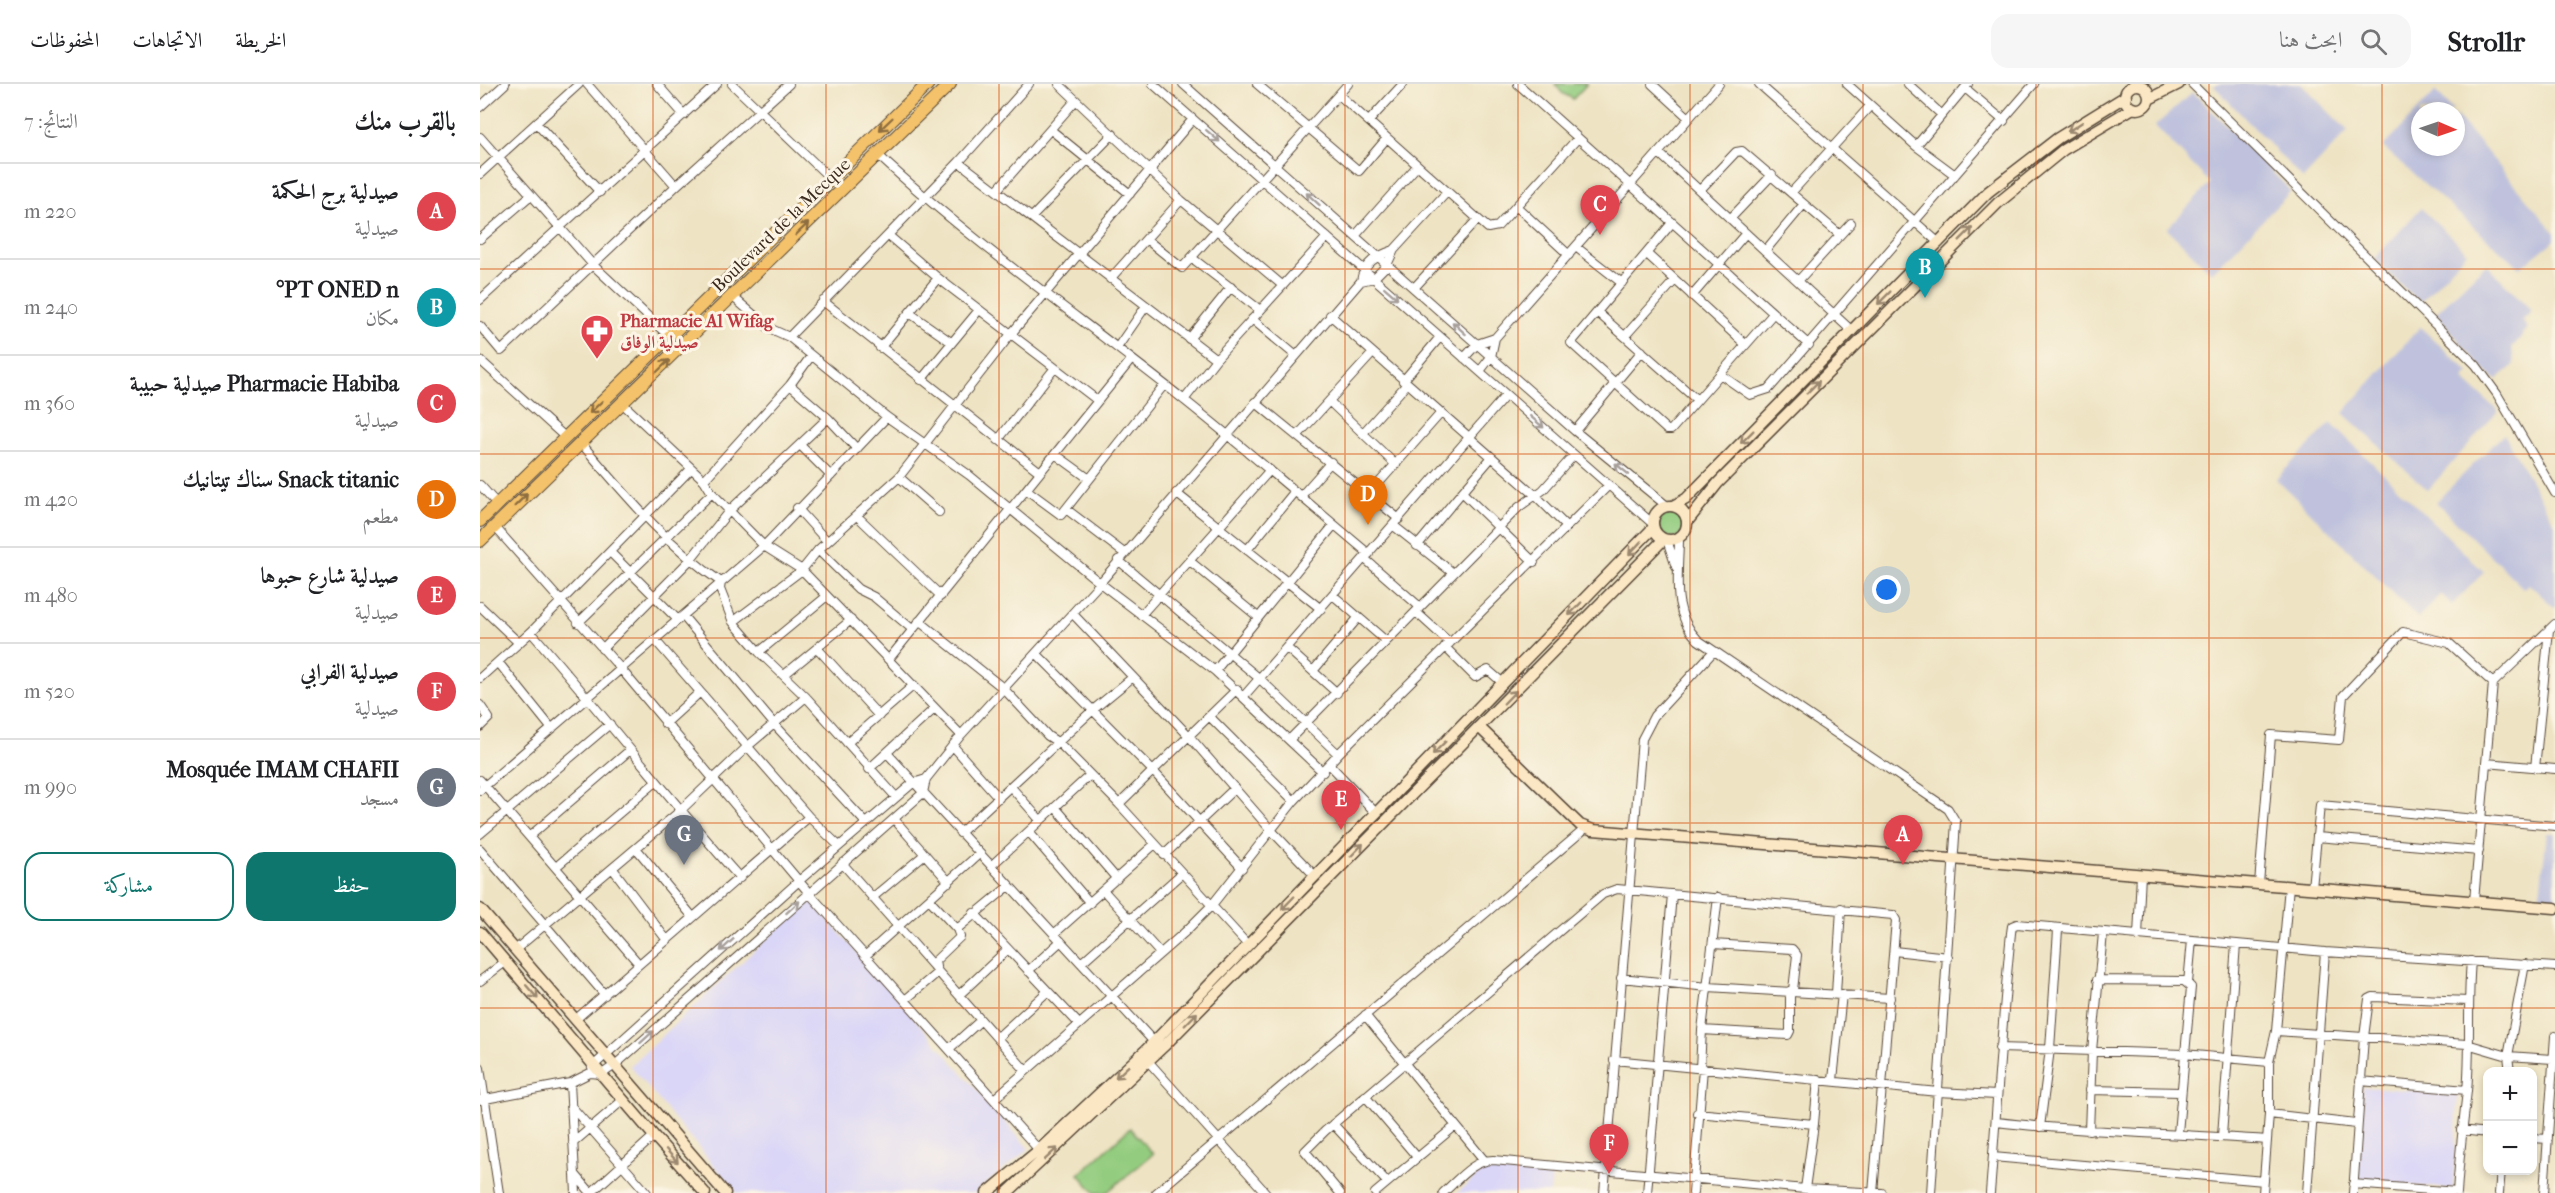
<!DOCTYPE html>
<html lang="ar">
<head>
<meta charset="utf-8">
<style>
  body { margin:0; font-family:"IM FELL French Canon",Amiri,serif; background:#f6f6f6; color:#202124; direction:rtl }
  .controls { position:absolute; right:18px; bottom:18px; display:grid; overflow:hidden; border-radius:12px; box-shadow:0 3px 9px #0003 }
  .controls button { width:54px; height:54px; display:grid; place-items:center; padding:0; border:0; border-bottom:2px solid #e0e0e0; background:#fff; color:#202124; font:30px sans-serif }
  .compass { position:absolute; left:1931px; top:18px; width:54px; height:54px; border-radius:50%; background:#fff; box-shadow:0 3px 9px #0003; rotate:92deg }
  .you { position:absolute; left:1407px; top:506px; width:21px; height:21px; margin:-15px; border:4px solid #fff; border-radius:50%; background:#1a73e8; box-shadow:0 0 0 9px #1a73e833 }
  .badge { display:grid; place-items:center; width:39px; height:39px; border-radius:50%; background:#0f766e; color:#fff; font-size:20px; font-weight:700 }
  .pin { position:absolute; translate:-50% -50px; filter:drop-shadow(0 2px 3px #0008) }
  .pin::after { content:''; position:absolute; top:32px; width:21px; height:18px; background:inherit; clip-path:polygon(0 0,100% 0,50% 100%) }
  .list { margin:0; padding:0; list-style:none }
  h2 { display:flex; justify-content:space-between; align-items:center; height:78px; margin:0; padding:0 24px; font-size:26px }
  h2 small { font-size:20px; font-weight:400; color:#757577 }
  .list li { display:grid; grid-template-columns:39px 1fr auto; gap:18px; align-items:center; box-sizing:border-box; height:96px; padding:0 24px; border-top:2px solid #e0e0e0 }
  .list b { display:block; font-size:22px; white-space:nowrap }
  .list p { margin:0; font-size:20px; white-space:nowrap; color:#757577 }
  .list em { font-size:20px; font-style:normal; color:#757577 }
  .actions { display:flex; gap:12px; padding:18px 24px }
  .actions a { flex:1; padding:14px 0; border:2px solid #0f766e; border-radius:18px; text-align:center; font-size:21px; color:#0f766e }
  .actions .main { background:#0f766e; color:#fff }
  .icon { flex:none; width:33px; height:33px; fill:none; stroke:currentColor; stroke-width:2; stroke-linecap:round; stroke-linejoin:round }
  .map { position:relative; flex:none; width:2075px; height:1109px; overflow:hidden; direction:ltr }
  header { display:flex; align-items:center; gap:36px; box-sizing:border-box; height:84px; padding:0 30px; background:#fff; border-bottom:2px solid #e0e0e0 }
  header strong { font-size:28px }
  nav { display:flex; gap:33px; margin-inline-start:auto; font-size:21px }
  .search { width:420px; height:54px; background:#f6f6f6; display:flex; align-items:center; gap:15px; box-sizing:border-box; padding:0 21px; border-radius:18px; color:#757577; font-size:22px }
  main { display:flex }
  aside { flex:1; background:#fff }
  .map>svg:first-child { display:block }
  .built { fill:#dad6f7 }
  .industrial { fill:#c0c2dd }
  .green { fill:#93cc7f; stroke:#677b4e; stroke-width:1.5 }
  .lines { fill:none; stroke-linecap:round; stroke-linejoin:round }
  .street-casing { stroke:#564637; stroke-width:10 }
  .secondary-casing { stroke:#564637; stroke-width:13 }
  .primary-casing { stroke:#564637; stroke-width:14 }
  .street { stroke:#fff; stroke-width:8 }
  .secondary { stroke:#fbe7c3; stroke-width:10 }
  .primary { stroke:#f4c26a; stroke-width:12 }
  .oneway { stroke:#8e6e40 }
  .oneway2 { stroke:#9b8870 }
  .oneway3 { stroke:#a79f9a }
  .grid { fill:none; stroke:#d7540e; stroke-width:1.5; stroke-opacity:0.55 }
  .labels { text-anchor:middle; stroke-width:6; stroke-linejoin:round; paint-order:stroke }
  .street-label { font-size:18px; fill:#3b2a1e; stroke:#fcf5e5 }
  .health-label { font-size:18px; font-weight:bold; fill:#be3a42; stroke:#fcf5e5; text-anchor:start }
</style>
</head>
<body>
<header>
<strong>Strollr</strong>
<div class="search"><svg class="icon" aria-label="search" viewBox="0 0 24 24"><circle cx="10" cy="10" r="6"/><path d="M15 15l6 6"/></svg>ابحث هنا</div>
<nav><a>الخريطة</a><a>الاتجاهات</a><a>المحفوظات</a></nav>
</header>
<main>
<div class="map">
<svg width="2075" height="1109" viewBox="0 0 2075 1109">
  <rect width="100%" height="100%" fill="#fcf5e5"/>
  <filter id="ink" filterUnits="userSpaceOnUse"><feTurbulence type="fractalNoise" baseFrequency=".0167" numOctaves="2"/><feDisplacementMap in="SourceGraphic" scale="12" xChannelSelector="R" yChannelSelector="G"/><feConvolveMatrix kernelMatrix="1 2 1 2 8 2 1 2 1" color-interpolation-filters="sRGB"/></filter>
  <filter id="wash" filterUnits="userSpaceOnUse"><feTurbulence type="fractalNoise" baseFrequency=".008" numOctaves="4" result="noise"/><feDisplacementMap in="SourceGraphic" scale="24" xChannelSelector="R" yChannelSelector="G"/><feGaussianBlur stdDeviation="1.35" result="paint"/><feColorMatrix in="noise" values="0 0 0 0 0 0 0 0 0 0 0 0 0 0 0 0 0 1.4 0 .05"/><feComposite in="paint" operator="in"/></filter>
  <g filter="url(#wash)">
    <rect width="100%" height="100%" fill="#eee3c3"/>
    <!-- built -->
    <path class="built" d="M330,815L549,1065L495,1109H257L150,982Z
      M1883,1003L1978,1010L1973,1105L1877,1097Z
      M1006,1085L1072,1092L1070,1109H977Z"/>
    <!-- industrial -->
    <path class="industrial" d="M1737,0H1821L1868,47L1823,95L1734,2Z
      M1956,7L1973,27H1940V63H1976V31L2075,149V156L2040,184L1903,63Z
      M1713,8L1811,107L1732,189L1687,145L1730,99L1675,42Z
      M1941,124L1987,168L1940,219L1894,175Z
      M2006,180L2052,227L2042,237L2048,244L2032,264L2034,281L2016,296L2001,283L1956,229Z
      M1940,243L1989,288L1983,295L2018,327L1948,406L1863,329Z
      M1851,339L2004,488L1972,521L1961,510L1938,534L1796,395Z
      M2024,350L2075,440V524L2049,500L2043,504L1956,418Z
      M2067,749H2075V821L2059,819Z"/>
    <!-- green -->
    <path class="green" d="M1075,0H1107L1093,15L1082,9Z
      M1179 441a13 13 0 1 1 26 0a13 13 0 1 1-26 0Z
      M650,1044L673,1070L626,1109H615L599,1090Z"/>
  </g>
  <g filter="url(#ink)">
    <g class="lines">
      <!-- street casing -->
      <g class="street-casing">
        <path id="street" d="M107,0L196,102
          M177,0L204,31
          M252,0L350,94
          M579,0L701,116L802,201
          M673,0L1173,440
          M703,0L1095,347L1187,422
          M777,0L879,87L907,54
          M1038,0L1329,261
          M1172,0L1209,34
          M1279,0L1459,159
          M1367,0L1436,62L1475,91
          M1428,0L1462,31
          M1712,0L1996,281L2017,310L2075,409
          M1485,4L1524,37
          M859,11L1008,144L1018,142L1097,55
          M0,23L25,0
          M889,37L923,0
          M56,39L120,108
          M571,46L650,110
          M0,53L113,181L190,253
          M1436,62L1488,0
          M1179,69L1372,247
          M398,71C494,160 601,234 703,315C766,365 827,418 889,470
          M479,78L736,275
          M0,90L99,0
          M517,106L596,16
          M1220,106L1256,68L1262,67L1359,150
          M1311,109L1390,22
          M1036,122L1089,171
          M552,133L633,50
          M1250,135L1292,91
          M1191,140L1091,259L1187,346H1191L1292,231
          M409,152L458,194L617,316
          M875,152L937,82
          M0,155L51,111
          M666,155L702,184L868,0
          M1096,163L1142,199
          M1285,167L1324,120
          M1167,170L1265,260
          M712,174L780,226
          M630,195L701,116
          M881,197L894,194L907,181L914,166L967,108
          M1318,197L1371,139
          M934,204L997,136
          M1212,212L1266,149
          M253,213L289,244L309,253L407,333L489,391L620,499L735,587L843,688
          M0,216L237,0
          M343,217L560,388
          M1117,228L1217,316
          M431,230L471,258
          M850,231L1055,411L1087,443
          M772,235L815,271
          M0,242L21,267L196,102L309,0
          M1145,252L1195,196
          M309,253L479,78L549,0
          M709,255L751,203
          M400,264L458,194
          M637,264L666,222
          M984,274L997,260L1015,254L1239,0
          M0,276L85,353
          M1000,287L1011,273L1015,254
          M1240,290L1270,311L1289,305L1554,0
          M441,296L499,226
          M923,297L960,253
          M310,301L348,334L377,365
          M704,316L736,275L847,153
          M849,317L915,380
          M775,318L919,435
          M143,320L224,396L232,409L284,462L322,486L481,651
          M1095,347L1162,267
          M883,349L927,300
          M818,351L892,270
          M518,356L574,285
          M100,358C144,409 185,460 241,498L240,505L253,538L279,568L326,613L416,713
          M321,362L351,392
          M575,370L608,394
          M419,393L459,428
          M224,396L310,301L331,272
          M0,401L17,420
          M547,406L581,431L684,301
          M982,408L1012,373
          M696,409L841,525
          M890,409L960,330
          M821,412L851,378
          M317,424L347,457
          M586,425L644,469
          M377,432L461,512
          M914,442L973,489
          M15,443L141,585L329,809L559,1066
          M1199,454C1199,491 1190,527 1218,556L1468,725L1476,738L1451,1109
          M1187,456L1196,483
          M937,462L982,408L1054,478
          M338,466L378,505L394,513L432,545
          M767,466L815,407
          M130,468L198,536
          M885,475L940,523
          M638,476L780,595L858,670
          M711,478L778,533
          M854,512L906,557
          M0,522L39,559
          M936,528L970,559
          M593,530L709,652L791,746L835,792
          M661,531L790,386
          M203,532L294,640L386,739
          M439,537L523,604L568,652L579,659L639,720L767,860
          M253,538L322,486L338,466L419,393L531,250L713,35
          M98,539L232,409
          M51,548C122,629 188,714 260,794
          M175,556L329,733L359,762
          M965,563L995,593L1008,586L1023,599
          M807,564L857,609
          M122,565L210,476L249,427L348,334
          M338,565L399,632
          M279,568L347,512
          M556,569L673,687L762,784
          M409,575L651,276
          M18,578L72,645
          M735,587L854,441
          M833,587L878,534
          M304,591L371,536
          M0,594L51,548L210,386
          M764,612L1026,311
          M0,621L9,634L0,643
          M730,633L814,717
          M185,640L219,609
          M810,655L1039,423L1063,406L1094,371
          M367,659L434,601
          M473,662L519,714
          M407,669L674,958
          M2006,679L2075,685
          M849,680L895,728
          M2055,684L2069,546
          M389,685L454,625
          M0,696L159,880
          M531,703L560,736
          M0,706L284,462L407,333
          M639,720L757,605
          M575,723L637,795
          M414,735L469,798
          M549,748L610,819
          M480,749L614,625L653,593
          M0,750L130,640
          M50,752L150,666
          M1837,753L1999,767
          M156,764L212,832
          M0,765L125,911
          M684,771L755,704
          M362,779L546,987
          M77,782L176,698
          M511,782L610,691
          M133,785L186,855
          M1779,800L1791,651L1859,656L1863,612L1923,548L1969,559L2013,599
          M1832,804L1840,721L2075,742
          M624,807L679,868
          M1238,813L1222,946L1308,951L1310,947V907
          M392,814L445,770
          M1994,817L2013,599L2075,540
          M494,829L599,940
          M477,845L529,802
          M574,850L675,760
          M1658,852L1661,790
          M1233,860L1312,865L1317,871L1313,906
          M35,866L200,727L268,662L326,613
          M1414,867L1468,873
          M385,872L499,770
          M601,879L701,790
          M548,887L581,857
          M1141,894L1228,903L1410,914
          M1617,896L1704,897L1711,903L1698,1049
          M0,897L25,878
          M1708,899L1712,856
          M1356,910L1361,824
          M479,911L528,865
          M425,916L457,889L455,877L480,853L477,845L449,815
          M885,931L1004,1076
          M96,935L329,733
          M1796,947L1987,960L2028,972L2073,975
          M517,954L568,907
          M470,964L501,936
          M1519,964L1704,970L1789,978
          M1134,976L1458,1008L1517,1011
          M668,977L786,1109
          M112,983L320,796L433,699L446,695
          M0,984L19,1109
          M1220,984L1222,946
          M2030,988L2028,972L2045,880
          M1353,996L1362,910
          M1880,997L1987,1006
          M90,999L96,1109
          M1610,1006L1701,1008
          M885,1012L937,1073
          M514,1015L705,848L732,821L814,717L858,670L1129,401
          M0,1016L90,999L110,989L122,990L135,981L443,709L446,695L481,651L620,499L881,197C884,178 897,172 914,166
          M91,1022L167,1109
          M1217,1029L1334,1040L1325,1105
          M1789,1030L1876,1040
          M1517,1038C1607,1049 1697,1049 1787,1056
          M853,1040L907,1098
          M1334,1040L1338,995
          M1560,1043L1570,965L1578,846
          M1981,1046L2008,1049
          M1609,1047L1612,967L1623,849
          M1742,1052L1756,860
          M2052,1054L2068,1055
          M93,1059L143,1016
          M1513,1073L1784,1097
          M95,1090L111,1109L174,1052
          M1873,1100L1977,1108
          M676,1109L1106,744
          M860,1109L825,1067L845,1047L1123,810L1137,805L1413,831L1416,836L1393,1109
          M895,1109L974,1043
          M963,1109C978,1096 993,1076 1013,1076L1325,1105L1402,1109
          M1124,1109L1162,655L1174,632L1233,568
          M1167,1109L1192,810
          M1213,1109L1223,984
          M1510,1109C1517,1022 1522,936 1531,849L1532,842L1537,840L1845,868L2075,883
          M1783,1109L1789,1030V978L1796,947L1809,802
          M1827,1109L1845,868
          M1873,1109L1884,953L1889,915L1893,913L1988,917
          M1977,1109C1979,1075 1983,1041 1987,1007C1991,964 1987,921 1991,877
          M2019,1109L2021,1086
          M2064,1109L2075,952"/>
      </g>
      <!-- secondary casing -->
      <g class="secondary-casing">
        <path id="secondary" d="M1645 13a12 12 0 1 1 24 0a12 12 0 1 1-24 0Z
          M1669,15L1699,0
          M1173 439a17 17 0 1 1 34 0a17 17 0 1 1-34 0Z
          M1193,422L1206,415L1508,108L1578,54L1646,12
          M1207,438L1238,399L1518,119L1583,66L1653,24
          M1000,644L1100,741L1113,746L2075,824
          M0,825L245,1109
          M0,848L174,1052L225,1109
          M507,1109L559,1066L666,966L1173,444
          M527,1109L686,960L1184,455"/>
      </g>
      <!-- primary casing -->
      <g class="primary-casing">
        <path id="primary" d="M0,437L448,0
          M0,457L470,0"/>
      </g>
      <!-- street -->
      <use href="#street" class="street"/>
      <!-- secondary -->
      <use href="#secondary" class="secondary"/>
      <!-- primary -->
      <use href="#primary" class="primary"/>
    </g>
    <!-- one-way arrows -->
    <defs><path id="oneway-shaft" d="M-6 0H5M1.5-3L5.5 0L1.5 3" fill="none" stroke-width="1.6" stroke-linecap="round" stroke-linejoin="round" transform="scale(1.5)"/></defs>
    <g class="oneway">
      <use href="#oneway-shaft" transform="translate(406 40) rotate(136)"/>
      <use href="#oneway-shaft" transform="translate(322 145) rotate(-44)"/>
      <use href="#oneway-shaft" transform="translate(183 282) rotate(-44)"/>
      <use href="#oneway-shaft" transform="translate(116 323) rotate(136)"/>
      <use href="#oneway-shaft" transform="translate(41 416) rotate(-45)"/>
    </g>
    <g class="oneway2">
      <use href="#oneway-shaft" transform="translate(1595 43) rotate(147)"/>
      <use href="#oneway-shaft" transform="translate(1486 150) rotate(-45)"/>
      <use href="#oneway-shaft" transform="translate(1404 214) rotate(135)"/>
      <use href="#oneway-shaft" transform="translate(1333 303) rotate(-45)"/>
      <use href="#oneway-shaft" transform="translate(1267 353) rotate(135)"/>
      <use href="#oneway-shaft" transform="translate(1155 464) rotate(133)"/>
      <use href="#oneway-shaft" transform="translate(1095 525) rotate(134)"/>
      <use href="#oneway-shaft" transform="translate(1030 613) rotate(-46)"/>
      <use href="#oneway-shaft" transform="translate(959 664) rotate(135)"/>
      <use href="#oneway-shaft" transform="translate(877 766) rotate(-46)"/>
      <use href="#oneway-shaft" transform="translate(808 819) rotate(134)"/>
      <use href="#oneway-shaft" transform="translate(52 908) rotate(49)"/>
      <use href="#oneway-shaft" transform="translate(711 935) rotate(-46)"/>
      <use href="#oneway-shaft" transform="translate(642 988) rotate(137)"/>
      <use href="#oneway-shaft" transform="translate(571 1070) rotate(-43)"/>
      <use href="#oneway-shaft" transform="translate(192 1072) rotate(48)"/>
    </g>
    <g class="oneway3">
      <use href="#oneway-shaft" transform="translate(733 52) rotate(41)"/>
      <use href="#oneway-shaft" transform="translate(833 115) rotate(-138)"/>
      <use href="#oneway-shaft" transform="translate(911 209) rotate(41)"/>
      <use href="#oneway-shaft" transform="translate(979 244) rotate(-138)"/>
      <use href="#oneway-shaft" transform="translate(1057 338) rotate(41)"/>
      <use href="#oneway-shaft" transform="translate(1142 385) rotate(-141)"/>
      <use href="#oneway-shaft" transform="translate(313 823) rotate(-42)"/>
      <use href="#oneway-shaft" transform="translate(247 861) rotate(138)"/>
      <use href="#oneway-shaft" transform="translate(167 953) rotate(-42)"/>
    </g>
  </g>
  <!-- grid -->
  <path class="grid" d="M173,0V1109M346,0V1109M519,0V1109M692,0V1109M865,0V1109M1038,0V1109M1210,0V1109M1383,0V1109M1556,0V1109M1729,0V1109M1902,0V1109M0,185H2075M0,370H2075M0,554H2075M0,739H2075M0,924H2075"/>
  <!-- icons -->
  <defs>
    <g id="pharmacy-pin" transform="scale(1.725)"><path d="M0 17L-7.5 6A9.5 9.5 0 1 1 7.5 6Z" fill="#e0444e" stroke="#fcf5e5"/><path d="M-2-6h4v4h4v4h-4v4h-4v-4h-4v-4h4Z" fill="#fff"/></g>
  </defs>
  <g fill-rule="evenodd">
    <use href="#pharmacy-pin" x="117" y="247"/>
  </g>
  <g class="labels">
    <!-- street labels -->
    <g class="street-label">
      <text transform="translate(301 141) rotate(-44)" y="6">Boulevard de la Mecque</text>
    </g>
    <!-- health labels -->
    <g class="health-label">
      <text x="140" y="243">Pharmacie Al Wifag<tspan x="140" dy="21">صيدلية الوفاق</tspan></text>
    </g>
  </g>
</svg>
<div class="controls">
<button>+</button>
<button>−</button>
</div>
<svg class="compass" viewBox="-18 -18 36 36"><path d="M0-13l5 13h-10z" fill="#e53935"/><path d="M0 13l5-13h-10z" fill="#757577"/></svg>
<div class="you"></div>
<div class="pin badge" style="left:1423px;top:781px;background:#e0444e">A</div>
<div class="pin badge" style="left:1445px;top:214px;background:#0f9aa8">B</div>
<div class="pin badge" style="left:1120px;top:151px;background:#e0444e">C</div>
<div class="pin badge" style="left:888px;top:441px;background:#e8710a">D</div>
<div class="pin badge" style="left:861px;top:746px;background:#e0444e">E</div>
<div class="pin badge" style="left:1129px;top:1090px;background:#e0444e">F</div>
<div class="pin badge" style="left:204px;top:781px;background:#6b7280">G</div>
</div>
<aside>
<h2>بالقرب منك<small>النتائج: 7</small></h2>
<ul class="list">
<li><span class="badge" style="background:#e0444e">A</span><div><b>صيدلية برج الحكمة</b><p>صيدلية</p></div><em>220 m</em></li>
<li><span class="badge" style="background:#0f9aa8">B</span><div><b>PT ONED n°</b><p>مكان</p></div><em>240 m</em></li>
<li><span class="badge" style="background:#e0444e">C</span><div><b>Pharmacie Habiba صيدلية حبيبة</b><p>صيدلية</p></div><em>360 m</em></li>
<li><span class="badge" style="background:#e8710a">D</span><div><b>Snack titanic سناك تيتانيك</b><p>مطعم</p></div><em>420 m</em></li>
<li><span class="badge" style="background:#e0444e">E</span><div><b>صيدلية شارع حبوها</b><p>صيدلية</p></div><em>480 m</em></li>
<li><span class="badge" style="background:#e0444e">F</span><div><b>صيدلية الفرابي</b><p>صيدلية</p></div><em>520 m</em></li>
<li><span class="badge" style="background:#6b7280">G</span><div><b>Mosquée IMAM CHAFII</b><p>مسجد</p></div><em>990 m</em></li>
</ul>
<div class="actions"><a class="main">حفظ</a><a>مشاركة</a></div>
</aside>
</main>
</body>
</html>
